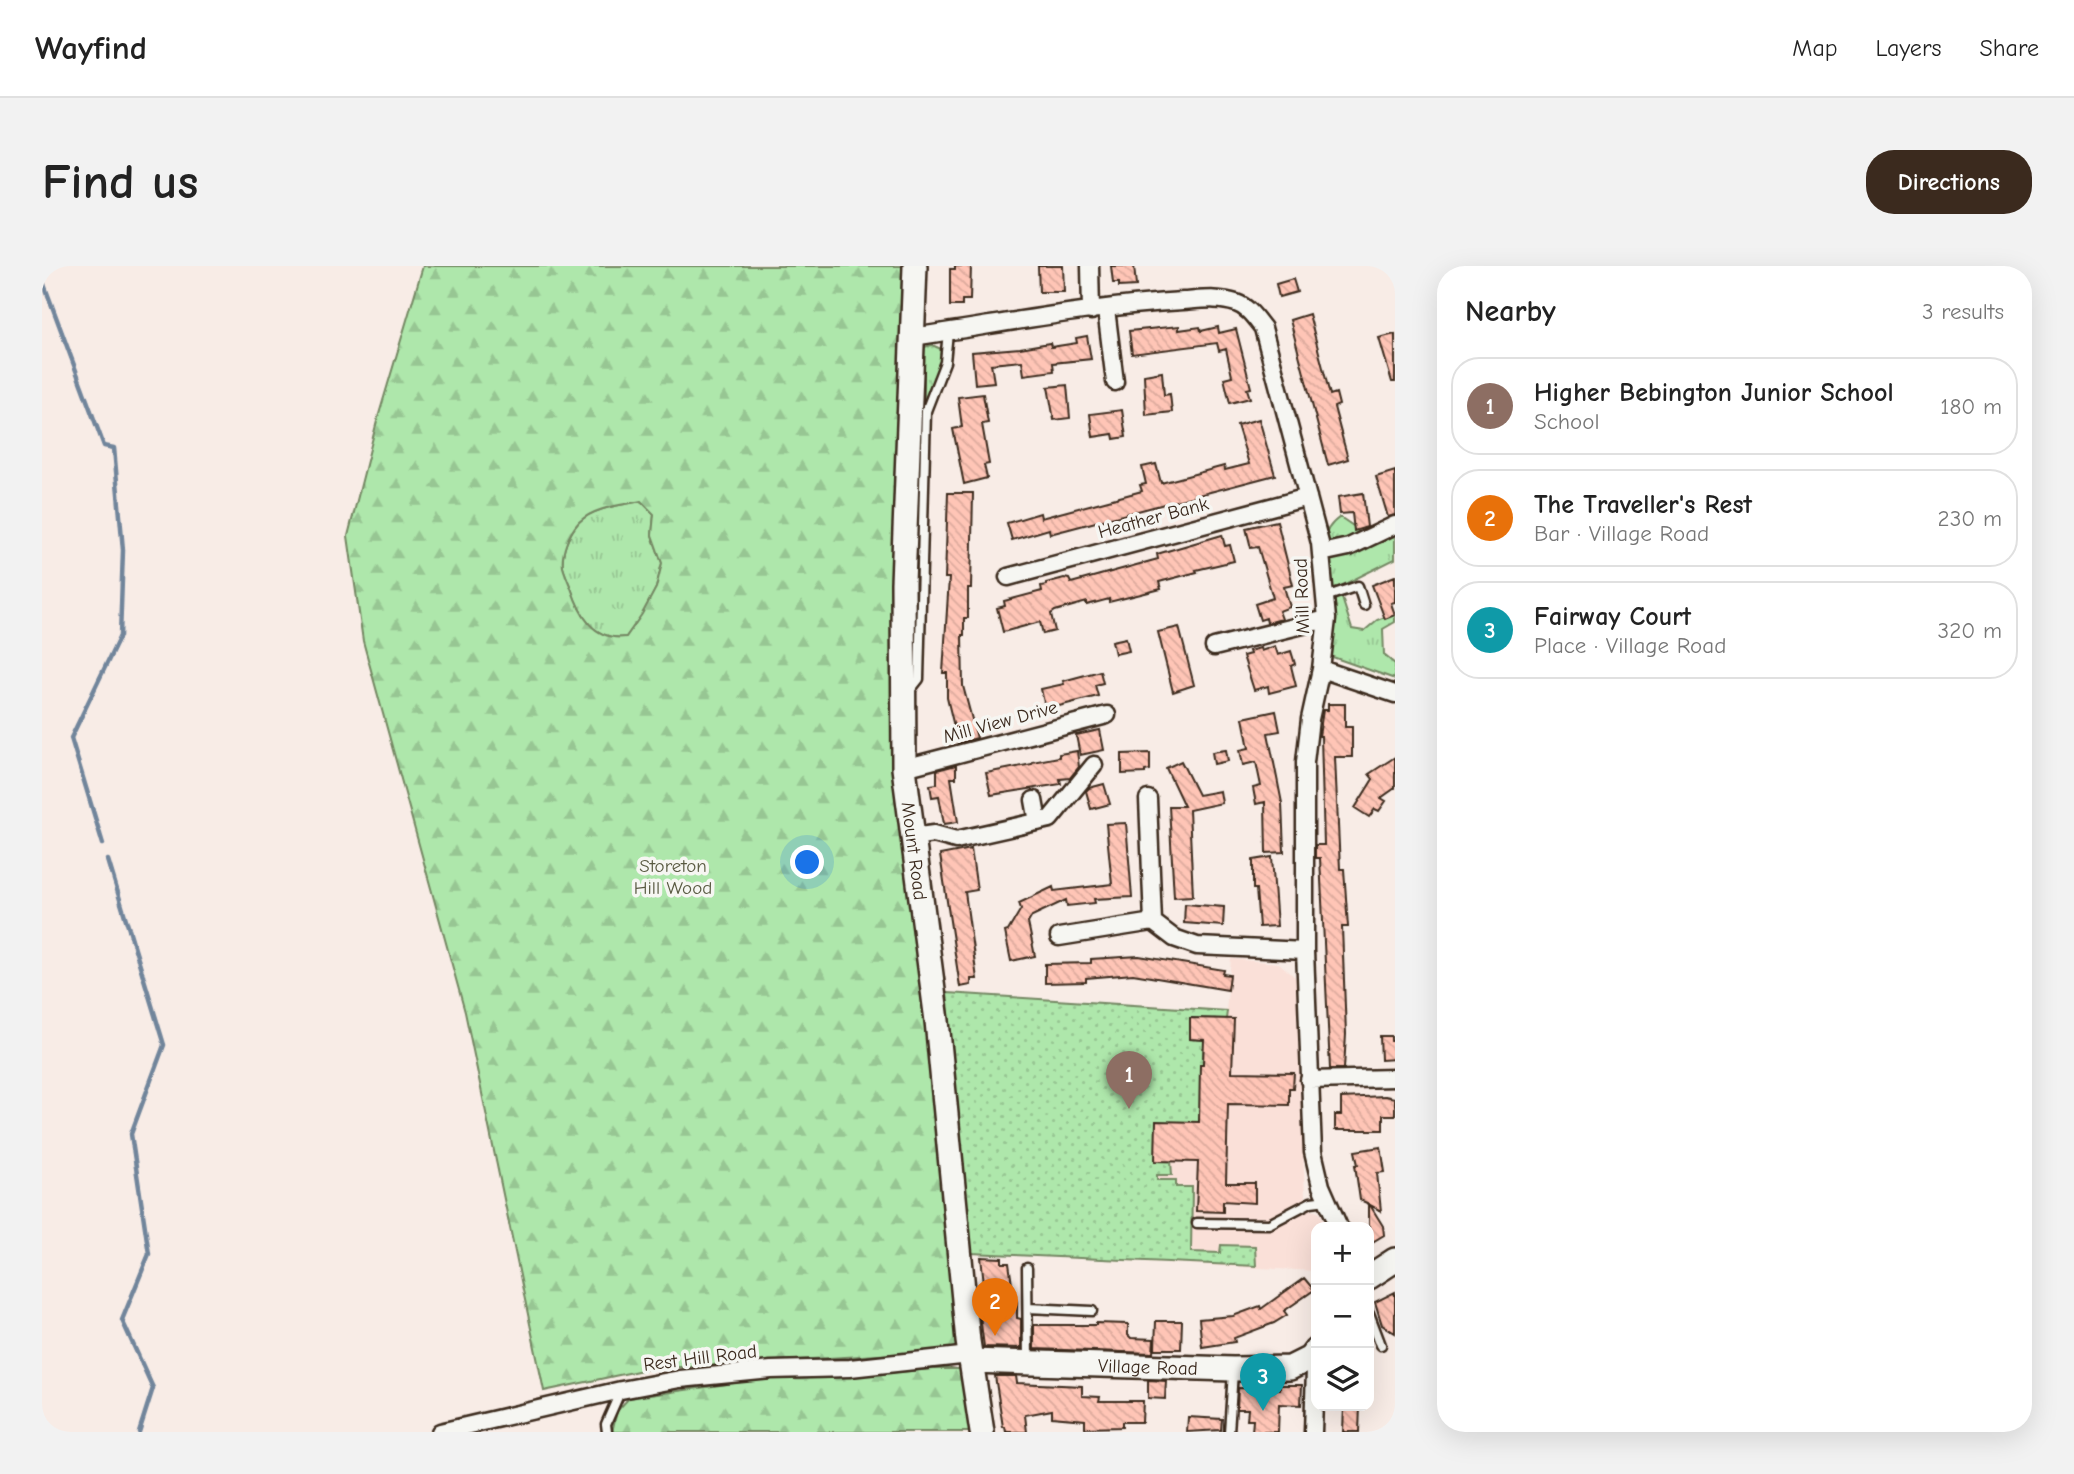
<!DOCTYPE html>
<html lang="en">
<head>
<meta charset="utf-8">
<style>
  body { margin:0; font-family:"Comic Neue",sans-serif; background:#f2f2f2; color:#222 }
  .controls { position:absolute; right:21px; bottom:21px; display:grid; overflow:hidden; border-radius:14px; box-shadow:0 7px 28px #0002 }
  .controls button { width:63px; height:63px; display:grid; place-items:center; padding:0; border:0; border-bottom:2px solid #e0e0e0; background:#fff; color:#222; font:35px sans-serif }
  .you { position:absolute; left:766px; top:597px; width:24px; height:24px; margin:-18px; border:5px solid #fff; border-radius:50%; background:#1a73e8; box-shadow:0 0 0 10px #1a73e833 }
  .badge { display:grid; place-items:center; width:46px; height:46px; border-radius:50%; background:#3b2a1e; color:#fff; font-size:23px; font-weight:700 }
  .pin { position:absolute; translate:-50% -58px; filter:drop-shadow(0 2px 4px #0008) }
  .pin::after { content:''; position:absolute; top:37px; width:24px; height:21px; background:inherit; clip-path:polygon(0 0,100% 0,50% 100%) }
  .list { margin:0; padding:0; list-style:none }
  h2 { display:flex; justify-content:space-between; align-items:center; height:91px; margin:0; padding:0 28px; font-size:30px }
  h2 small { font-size:23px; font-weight:400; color:#767676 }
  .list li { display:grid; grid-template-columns:46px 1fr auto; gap:21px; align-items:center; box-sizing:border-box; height:98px; margin:0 14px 14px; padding:0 14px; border:2px solid #e0e0e0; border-radius:28px }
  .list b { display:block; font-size:26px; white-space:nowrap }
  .list p { margin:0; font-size:23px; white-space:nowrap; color:#767676 }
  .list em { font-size:23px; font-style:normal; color:#767676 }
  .icon { flex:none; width:38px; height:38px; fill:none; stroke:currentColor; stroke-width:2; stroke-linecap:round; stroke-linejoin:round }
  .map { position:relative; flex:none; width:1353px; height:1166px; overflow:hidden; border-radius:28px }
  header { display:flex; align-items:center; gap:42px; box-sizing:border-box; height:98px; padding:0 35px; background:#fff; border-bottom:2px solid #e0e0e0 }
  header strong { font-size:33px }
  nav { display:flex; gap:38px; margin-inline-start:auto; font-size:24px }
  .intro { display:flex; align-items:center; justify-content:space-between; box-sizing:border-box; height:168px; padding:0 42px }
  h1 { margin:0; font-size:49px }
  .button { padding:18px 32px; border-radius:28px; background:#3b2a1e; color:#fff; font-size:24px; font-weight:700 }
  main { display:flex; gap:42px; padding:0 42px }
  aside { flex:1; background:#fff; border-radius:28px; box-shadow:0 7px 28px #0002 }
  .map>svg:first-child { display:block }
  .built { fill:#fae0d8 }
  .grass { fill:url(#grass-tufts); stroke:#748864; stroke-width:2 }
  .forest { fill:url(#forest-firs); stroke:#748864; stroke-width:2; fill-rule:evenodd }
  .park { fill:url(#park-dots); stroke:#748864; stroke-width:2 }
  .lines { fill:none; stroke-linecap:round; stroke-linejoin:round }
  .stream { stroke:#71859b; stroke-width:4.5 }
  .building { fill:url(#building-back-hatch); stroke:#3b2a1e; stroke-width:2 }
  .service-casing { stroke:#3b2a1e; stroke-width:13 }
  .minor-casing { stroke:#3b2a1e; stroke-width:21 }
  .secondary-casing { stroke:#3b2a1e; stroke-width:28 }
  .service { stroke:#f6f6f2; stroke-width:8 }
  .minor { stroke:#f6f6f2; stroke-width:16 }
  .secondary { stroke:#f6f6f2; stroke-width:23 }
  .labels { text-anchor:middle; stroke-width:7; stroke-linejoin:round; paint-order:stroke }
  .street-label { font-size:19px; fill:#3b2a1e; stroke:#f6f6f2 }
  .park-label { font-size:19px; fill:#585941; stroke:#f6f6f2 }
</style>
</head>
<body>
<header>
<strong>Wayfind</strong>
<nav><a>Map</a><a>Layers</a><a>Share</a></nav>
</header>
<div class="intro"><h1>Find us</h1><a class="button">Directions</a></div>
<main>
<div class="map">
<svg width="1353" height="1166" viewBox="0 0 1353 1166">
  <defs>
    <pattern id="grass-tufts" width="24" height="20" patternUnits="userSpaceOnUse" patternTransform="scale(1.75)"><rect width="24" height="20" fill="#aee7ab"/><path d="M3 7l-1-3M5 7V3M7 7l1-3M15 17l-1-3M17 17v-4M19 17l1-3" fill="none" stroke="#97c693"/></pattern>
    <pattern id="forest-firs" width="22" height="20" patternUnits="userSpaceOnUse" patternTransform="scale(1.75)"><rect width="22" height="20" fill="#aee7ab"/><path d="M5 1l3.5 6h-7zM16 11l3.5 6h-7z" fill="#97c693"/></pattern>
    <pattern id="park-dots" width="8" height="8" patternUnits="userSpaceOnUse" patternTransform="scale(1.75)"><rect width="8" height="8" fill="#aee7ab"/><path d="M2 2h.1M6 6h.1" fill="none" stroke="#97c693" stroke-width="1.8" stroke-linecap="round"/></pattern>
    <pattern id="building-back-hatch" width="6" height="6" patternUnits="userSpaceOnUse" patternTransform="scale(1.75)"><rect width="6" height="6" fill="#ffc5b6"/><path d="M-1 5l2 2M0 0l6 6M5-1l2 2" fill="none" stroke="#dba99c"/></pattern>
  </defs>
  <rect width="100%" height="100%" fill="#f8ece6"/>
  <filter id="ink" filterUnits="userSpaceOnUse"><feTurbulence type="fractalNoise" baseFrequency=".0143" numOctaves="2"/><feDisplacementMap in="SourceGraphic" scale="14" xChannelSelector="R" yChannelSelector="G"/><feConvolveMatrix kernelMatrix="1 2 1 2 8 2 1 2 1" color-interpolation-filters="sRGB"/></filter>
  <g filter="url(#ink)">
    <!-- built -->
    <path class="built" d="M1189,693L1237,697L1254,712L1263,932L1267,943L1278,947L1285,961H1274V1005L929,987L905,727L1184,745Z"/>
    <!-- grass -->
    <path class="grass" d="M890,79L899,83L900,95L882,138V81Z
      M599,235L612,248L610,269L620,297L614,322L601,348L584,371C551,375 538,349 529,322C526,315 523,308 521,301C519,286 527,267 537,256C552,241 580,239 599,235Z
      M1298,251L1314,262L1323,278L1338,277L1353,269V293L1291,324H1286C1282,296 1271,270 1298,251Z
      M1294,332H1300L1310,363L1322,365L1335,354L1353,347V356L1341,363L1342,389L1353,398V413L1285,389L1288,341Z"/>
    <!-- forest -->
    <path class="forest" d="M381,0H864L872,624L919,1084L605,1103L502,1125L423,746L321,375L306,270L335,155ZM599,235L612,248L610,269L620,297L614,322L600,348L584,371C551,375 538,349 529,322C526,315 523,308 521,301C519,286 527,267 537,256C552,241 580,239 599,235Z
      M891,1103H923L933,1166H570L575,1145L587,1132L720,1113L809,1110Z"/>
    <!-- park -->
    <path class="park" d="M905,727L1185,745L1184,753L1148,752V773L1176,774L1161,782L1160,860L1129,895L1130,909H1115V914H1134V921H1150L1149,986L1178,987L1179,979L1213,980L1214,1000L929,987Z"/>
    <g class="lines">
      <!-- stream -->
      <path class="stream" d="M0,13L62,180L72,182L81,284L78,370L29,472L61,578
        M66,594L122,779L89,868L107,988L80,1054L111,1122L97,1166"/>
    </g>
    <!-- building -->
    <path class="building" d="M913,0H929L928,34H920V40H908V3H913Z
      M996,0H1021L1022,26H997Z
      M1069,0H1092L1094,20L1077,21V17H1071Z
      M1251,13L1255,26L1237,31L1234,18Z
      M1267,48L1288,129L1294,127L1297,139L1292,141L1306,193L1286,199L1248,54Z
      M1137,60V64L1158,61L1159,65L1176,61L1177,67L1194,63L1209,122L1205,123L1208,132L1188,137L1182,112L1190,110L1184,83L1177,85L1175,77L1090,88L1087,65Z
      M1353,68V116H1350L1337,72Z
      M1045,70L1049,93L1011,97L1012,105L982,109L980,95L949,98L952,116L933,118L930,86L978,82L1008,77L1009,81L1035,77L1034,72Z
      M1120,106L1122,129L1128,128L1130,146L1104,149L1102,109Z
      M1025,119L1028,152L1012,154L1006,121Z
      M941,128L946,157L940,158L947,198L942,199L945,212L922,218L911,163L920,161L916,131Z
      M1080,144L1084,171L1072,173L1071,168L1051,171L1048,148Z
      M1217,153L1233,209L1008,268L1007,263L970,274L965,257L998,247L999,252L1100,225L1098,219L1104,218L1100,201L1114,198L1119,217L1182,200L1183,204L1207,198L1195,159Z
      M1353,205V249L1346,251L1334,211Z
      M906,227H931L929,322H926V352H922V369H920L921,420L935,472L916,477L905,432V407H901L907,312H903Z
      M1321,227L1325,261L1312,265L1310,247L1298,248L1296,231Z
      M1235,255L1251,319L1242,321L1248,341L1237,345L1240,353L1225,357L1224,352L1218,354L1213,338L1231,332L1216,281L1209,282L1204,262Z
      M1180,269L1183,280L1188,279L1192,295L1154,304L1155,306L1117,316L1119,323L1067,336V333L1045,339V336L1013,345L1009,348L1013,365L1001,368L998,356L961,366L955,342L963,340L962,335L1000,325L999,320L1004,319V317L1022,312L1027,313L1029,317L1116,293L1115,288Z
      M1353,310V336L1349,337L1353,349L1343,353L1330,319Z
      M1137,361L1152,419L1131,426L1116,366Z
      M1084,372L1087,385L1073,388L1070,375Z
      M1233,380L1236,389L1249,385L1253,398L1249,400L1254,420L1227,427L1226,420L1212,424L1201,390L1208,388L1207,385L1218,382L1219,385Z
      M1058,405L1061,417L1053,419L1056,430L1013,441L1012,438L1003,441L999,423L1022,418L1021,415Z
      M1286,438H1303V461H1310V491H1293L1298,603H1302L1306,661H1300L1304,768L1302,803H1288L1278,592H1273V579H1282L1279,470H1277L1281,444H1286Z
      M1234,445L1238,465L1226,467L1240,537L1242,586L1224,587L1223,536L1214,538L1211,522L1219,520L1214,496L1201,499L1198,484L1207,482L1201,452Z
      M1058,464L1062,484L1038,489L1034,469Z
      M1184,484L1186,495L1172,498L1170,486Z
      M1035,485L1037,501L1028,512L1018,513L1019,518L949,529L944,507L990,498V496L1017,491V488Z
      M1108,487V504L1103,505V507L1080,508V488Z
      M1353,491V522L1339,532L1344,535L1337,545L1333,543L1327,551L1313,542L1331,513L1327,508Z
      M1139,495L1156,529L1178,525L1180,537L1147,544L1151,630L1132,631L1127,540H1142L1124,502Z
      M914,499V512H909L916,556L902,558L897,530L890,531L888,519L895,518V504Z
      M1062,518L1068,538L1049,543L1044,525L1047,522Z
      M1084,557L1090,631L1052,633L1053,637L1025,640L1024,634L990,650L986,657L993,690L969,695L963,666L966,665L979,643L977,637L1011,621L1012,625L1070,618L1064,558Z
      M929,583L935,624L923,626L935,713H929V719L918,721L898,589Z
      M1230,591L1235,660L1217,661L1214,623H1211V594Z
      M1143,638L1182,641L1181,660L1142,657Z
      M1097,690L1182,704L1181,708L1188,709L1186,724L1091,708L1044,712V716L1003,717V698L1049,697V693Z
      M1148,752L1192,753L1190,806L1252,807L1251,822H1247V839L1186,838L1184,917H1213V937L1181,935V946L1154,945L1156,896L1113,895L1114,855L1157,856L1158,798H1161L1162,774L1148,773Z
      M1338,770H1349V775H1353V793L1339,794Z
      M1343,830L1353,832V849H1341V864H1293V849H1299V832Z
      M1339,881L1343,906L1335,907L1339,945L1328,939L1341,960L1342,969L1327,978V938L1318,934L1313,899H1316L1313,885Z
      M939,991L960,992V997H967L971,1026L975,1036V1052L979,1053V1082L942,1081L937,1042L945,1043Z
      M1262,1012L1272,1024L1242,1045L1245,1049L1232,1057L1192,1072L1193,1076L1160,1081L1157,1053L1191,1050L1218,1040L1219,1043Z
      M1353,1026V1067L1340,1059L1333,1036Z
      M1114,1055H1140L1139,1083H1113Z
      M1054,1057L1086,1058V1069L1089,1072L1112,1073L1111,1087L992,1083V1059H1054Z
      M953,1110H974L975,1117L1040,1120V1130L1058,1131L1057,1135H1101L1100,1156H1080V1161L1043,1162V1154L1010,1151V1144L983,1149L985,1166H964L963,1161H961Z
      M1106,1114L1124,1115L1123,1133L1106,1132Z
      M1238,1119H1260L1259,1139L1237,1138L1236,1166H1210L1211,1154H1205L1206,1143H1195L1196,1122L1238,1123Z
      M1302,1140H1318L1317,1166H1301Z
      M1146,1151L1180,1153L1179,1164L1145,1166Z"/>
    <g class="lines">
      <!-- service casing -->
      <g class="service-casing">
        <path id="service" d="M1283,331L1316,320L1322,339
          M866,427L877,413L884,145L903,96L906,66
          M1155,957L1227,958L1269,936L1285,934
          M985,1002L986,1096
          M986,1042L1050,1045
          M1327,1047L1339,1079
          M565,1166L564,1158L579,1124
          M1187,1166L1191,1106"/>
      </g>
      <!-- minor casing -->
      <g class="minor-casing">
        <path id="minor" d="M1048,0L1049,45
          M1064,43L1073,116
          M870,71C960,58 1050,40 1141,35C1158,34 1177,31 1194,37C1206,41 1213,52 1221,62L1278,277L1285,353L1279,403L1268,453L1263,496V685L1271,886L1279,920L1297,961
          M1279,287L1307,281L1353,259
          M966,311L1266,231
          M1172,381L1285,353
          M1279,403L1353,428
          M862,502L1065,449
          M1106,533L1111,656L1132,672L1155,680L1263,685
          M992,534L996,556
          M870,571L892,568L914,574L1008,553L1052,499
          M1017,671L1111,656
          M1267,814L1353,812
          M1268,1092L1273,1103L1271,1166
          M398,1166L579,1124L638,1113L729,1104L808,1102L928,1089"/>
      </g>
      <!-- secondary casing -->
      <g class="secondary-casing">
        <g id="secondary">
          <path id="s1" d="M873,0L861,317L862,502L895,755L926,1075L940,1166"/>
          <path d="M1327,1011L1353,994"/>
          <path id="s2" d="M929,1095L1191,1103L1248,1102L1268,1092L1274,1084"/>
        </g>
      </g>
      <!-- service -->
      <use href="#service" class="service"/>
      <!-- minor -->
      <use href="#minor" class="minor"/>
      <!-- secondary -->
      <use href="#secondary" class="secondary"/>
    </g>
  </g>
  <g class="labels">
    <!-- street labels -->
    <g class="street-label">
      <text transform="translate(1111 251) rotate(-15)" y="7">Heather Bank</text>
      <text transform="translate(1259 330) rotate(-92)" y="7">Mill Road</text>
      <text transform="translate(958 455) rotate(-15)" y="7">Mill View Drive</text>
      <text dy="7" stroke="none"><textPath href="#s1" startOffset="586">Mount Road</textPath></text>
      <text transform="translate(658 1091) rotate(-7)" y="7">Rest Hill Road</text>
      <text dy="7" stroke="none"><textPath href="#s2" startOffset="177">Village Road</textPath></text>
    </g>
    <!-- park labels -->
    <g class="park-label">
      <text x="631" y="606">Storeton<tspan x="631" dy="22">Hill Wood</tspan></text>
    </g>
  </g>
</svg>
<div class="controls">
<button>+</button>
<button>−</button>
<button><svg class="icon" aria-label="layers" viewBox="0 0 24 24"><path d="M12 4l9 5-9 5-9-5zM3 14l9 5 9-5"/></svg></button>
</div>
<div class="you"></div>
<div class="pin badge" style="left:1087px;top:843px;background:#8d6e63">1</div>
<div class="pin badge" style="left:953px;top:1070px;background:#e8710a">2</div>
<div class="pin badge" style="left:1221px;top:1145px;background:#0f9aa8">3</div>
</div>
<aside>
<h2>Nearby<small>3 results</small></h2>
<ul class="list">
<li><span class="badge" style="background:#8d6e63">1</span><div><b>Higher Bebington Junior School</b><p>School</p></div><em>180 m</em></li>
<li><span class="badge" style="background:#e8710a">2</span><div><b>The Traveller's Rest</b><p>Bar · Village Road</p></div><em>230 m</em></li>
<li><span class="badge" style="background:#0f9aa8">3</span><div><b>Fairway Court</b><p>Place · Village Road</p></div><em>320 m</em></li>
</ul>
</aside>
</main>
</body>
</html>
